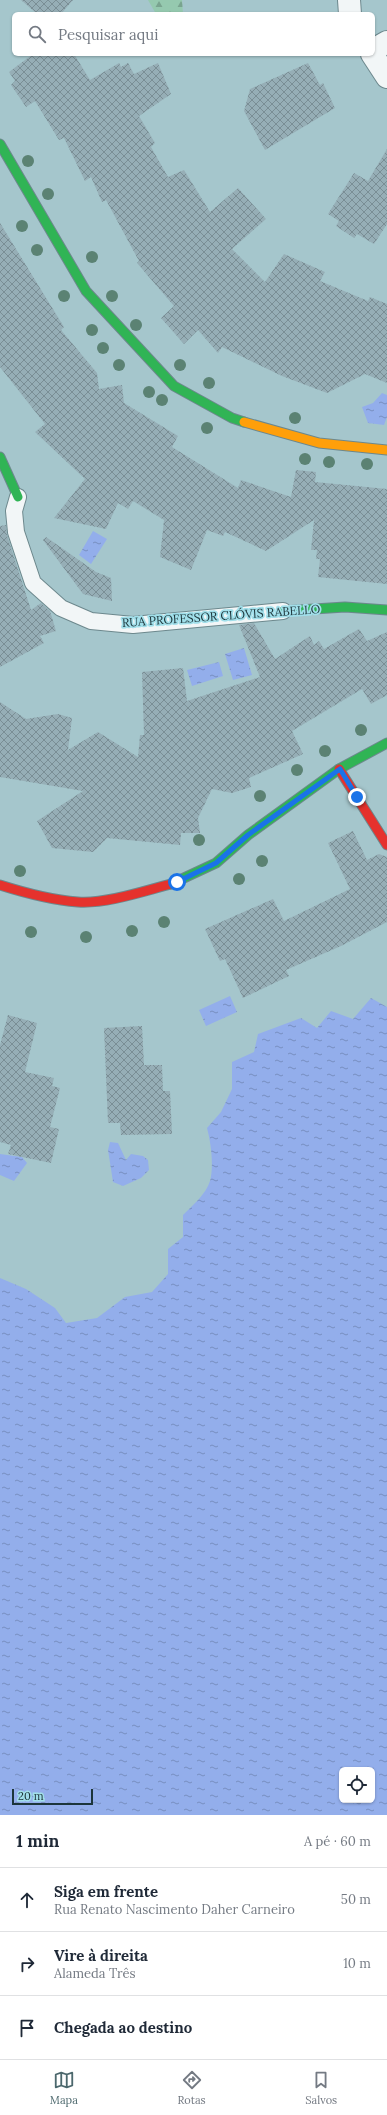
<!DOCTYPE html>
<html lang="pt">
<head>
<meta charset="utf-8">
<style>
  body { margin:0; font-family:Lora,serif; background:#f6f6f7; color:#1f2937 }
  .controls { position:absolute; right:12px; bottom:12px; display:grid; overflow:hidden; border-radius:6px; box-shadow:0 1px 3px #0004 }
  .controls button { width:36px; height:36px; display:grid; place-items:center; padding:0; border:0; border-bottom:1px solid #e0e1e3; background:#fff; color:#1f2937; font:20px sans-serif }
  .scale { position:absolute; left:12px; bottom:10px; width:81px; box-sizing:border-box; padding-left:4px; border:2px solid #1c353a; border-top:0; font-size:11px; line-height:14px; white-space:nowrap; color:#1c353a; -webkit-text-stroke:3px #a1dfea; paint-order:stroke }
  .stop { position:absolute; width:12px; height:12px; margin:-9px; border:3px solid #1a73e8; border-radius:50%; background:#fff }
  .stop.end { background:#1a73e8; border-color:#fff; box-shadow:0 1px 4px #0008 }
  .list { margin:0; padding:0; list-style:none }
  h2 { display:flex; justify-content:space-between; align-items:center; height:52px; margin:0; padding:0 16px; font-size:17px }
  h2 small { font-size:13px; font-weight:400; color:#747a83 }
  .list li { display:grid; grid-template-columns:26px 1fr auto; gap:12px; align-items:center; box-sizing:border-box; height:64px; padding:0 16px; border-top:1px solid #e0e1e3 }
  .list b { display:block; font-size:15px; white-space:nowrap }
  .list p { margin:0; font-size:13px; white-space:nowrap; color:#747a83 }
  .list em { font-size:13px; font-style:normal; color:#747a83 }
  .icon { flex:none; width:22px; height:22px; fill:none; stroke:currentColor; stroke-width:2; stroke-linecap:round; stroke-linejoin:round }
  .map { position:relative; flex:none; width:387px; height:1815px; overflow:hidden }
  .search { position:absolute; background:#fff; box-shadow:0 1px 3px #0004; left:12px; right:12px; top:12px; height:44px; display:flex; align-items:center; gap:10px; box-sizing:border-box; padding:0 14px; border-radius:6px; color:#747a83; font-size:15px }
  .sheet { height:244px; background:#fff }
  nav { display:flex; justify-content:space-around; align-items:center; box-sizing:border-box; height:56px; border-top:1px solid #e0e1e3; background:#fff; font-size:11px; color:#747a83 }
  nav a { display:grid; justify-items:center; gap:2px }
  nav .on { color:#4c686d }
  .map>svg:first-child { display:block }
  .forest { fill:url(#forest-firs) }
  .water { fill:url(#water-ripples); fill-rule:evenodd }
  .building { fill:url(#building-cross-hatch) }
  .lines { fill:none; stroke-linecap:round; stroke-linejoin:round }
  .lane-casing { stroke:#6d888d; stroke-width:18 }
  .street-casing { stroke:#6d888d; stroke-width:24 }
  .fast-casing { stroke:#6d888d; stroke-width:11 }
  .slow-casing { stroke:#6d888d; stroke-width:11 }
  .jam-casing { stroke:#6d888d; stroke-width:11 }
  .lane { stroke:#f2f6f7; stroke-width:16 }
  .street { stroke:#f2f6f7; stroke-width:22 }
  .fast { stroke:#30b455; stroke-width:9 }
  .slow { stroke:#ff9f0a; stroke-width:9 }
  .jam { stroke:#e5322d; stroke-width:9 }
  .tree { fill:#5b8273 }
  .route { stroke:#1a73e8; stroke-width:5 }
  .labels { text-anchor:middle; stroke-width:3.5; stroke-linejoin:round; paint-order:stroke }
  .street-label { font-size:12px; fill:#1c353a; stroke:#a1dfea }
</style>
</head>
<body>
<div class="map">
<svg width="387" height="1815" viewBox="0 0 387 1815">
  <defs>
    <pattern id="forest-firs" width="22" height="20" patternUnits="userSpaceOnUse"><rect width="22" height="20" fill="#95c9af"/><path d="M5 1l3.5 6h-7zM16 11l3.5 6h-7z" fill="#79a48f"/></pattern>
    <pattern id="water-ripples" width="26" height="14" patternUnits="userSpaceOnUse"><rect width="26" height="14" fill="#93aeeb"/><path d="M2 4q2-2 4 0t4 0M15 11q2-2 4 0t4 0" fill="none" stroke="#778ebf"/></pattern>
    <pattern id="building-cross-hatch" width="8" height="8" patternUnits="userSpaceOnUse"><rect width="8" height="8" fill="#96aeb6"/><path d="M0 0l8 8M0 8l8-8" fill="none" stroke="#7a8e95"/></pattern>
  </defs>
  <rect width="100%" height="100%" fill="#a5c6cc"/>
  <!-- forest -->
  <path class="forest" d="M148,0H182L183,14H156Z"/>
  <!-- water -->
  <path class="water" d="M382,393L387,395V417L384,425L368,423L362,407L373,403Z
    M93,531L107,539L91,564L79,555Z
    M244,648L252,675L233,680L225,654Z
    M219,662L223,676L192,686L187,670Z
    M230,996L237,1012L206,1026L199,1010Z
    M371,998L387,1007V1815H0V1278L26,1289L55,1308L66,1323L97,1318L125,1297L152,1292L168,1274V1249L183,1237V1215C193,1205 206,1194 210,1181C214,1166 211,1143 207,1128L221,1112L232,1089V1062L254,1052L258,1034L301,1018L317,1028L331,1011L353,1019ZM342,1770H372V1800H342Z
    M110,1142L118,1143L126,1160L131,1154L143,1156L148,1160L149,1170L141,1178L123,1186L113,1182L108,1150Z
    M0,1154L22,1157L27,1163L14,1181L0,1175Z"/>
  <!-- building -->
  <path class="building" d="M21,0H73L61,14H37Z
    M33,54H74L90,80L119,63L121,67L128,63L134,74L158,63L171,94L139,116L155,143L151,147L168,177L184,170L210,212L238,188L266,219L232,249L265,282L284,254L325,272L320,281L368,301L370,297L387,304V383L365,374L327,393L282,376L222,347L218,353L198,330L184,344L161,318L174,306L137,263L139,261L106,200L102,202L91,177L85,181L64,138L59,140L35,101L26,107L11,85L15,81L9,72Z
    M308,63L320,85L323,83L335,108L265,150L244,111L250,89Z
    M387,149V224L374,244L357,234L354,238L336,226L339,221L328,214L354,173L368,181Z
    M0,223L64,327L61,330L97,373L99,389L122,385L124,403L178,436L172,447L238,488L241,480L291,497L296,470L316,472L315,482L387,489V584L318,577L320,559H316L317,550H311L314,520L266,551L225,532L223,536L207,530L191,570L160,557L164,520L133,501L128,509L118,503L106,529L54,518L85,479L35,432L45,424L0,367Z
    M6,525L7,535L31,610L41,603L50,611L56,631L40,636L44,643L0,667V526Z
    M46,537L96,572L111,578L112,601L83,594L43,540Z
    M254,623L275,659L310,636L314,645L319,641L324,649L359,629L367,641L387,632V695L371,704L362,689L292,731L303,754L249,778L251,787L232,793L212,789L198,818L200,833H181L180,845L107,838L93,852L52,848L37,821L83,791L0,777V702L26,719L58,714L72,718L68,750L98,732L138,757L140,735H144L142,672L183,668L187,701L260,677L239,625Z
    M353,831L367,860L379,854L387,857V922L341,946L286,970L289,976L243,998L225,959L220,961L205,929L273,899L284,921L350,889L328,843Z
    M8,1015L37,1023L25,1072L54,1078L52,1086L60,1088L50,1127L59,1129L51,1163L8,1154L11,1145L0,1142V1045Z
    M142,1026L144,1065H162L163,1091H170L172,1134L121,1135L120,1123H108L104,1028Z"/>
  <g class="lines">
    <!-- lane casing -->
    <g class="lane-casing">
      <path id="lane" d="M18,497L14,511L16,532L33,583L61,608L91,621L133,625L283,611"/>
    </g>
    <!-- street casing -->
    <g class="street-casing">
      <path id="street" d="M349,0L350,14
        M373,50L387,42
        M372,54L387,77"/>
    </g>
    <!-- fast casing -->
    <g class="fast-casing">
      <path id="fast" d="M0,144L86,291L174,386L232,418L244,422
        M0,457L18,497
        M283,611L345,607L387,610
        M171,884L216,863L248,835L339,769L387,743"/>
    </g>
    <!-- slow casing -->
    <g class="slow-casing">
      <path id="slow" d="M244,422L319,443L387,450"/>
    </g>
    <!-- jam casing -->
    <g class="jam-casing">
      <path id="jam" d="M339,769L387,845
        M0,885C25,893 52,900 78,902C106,904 144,891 171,884"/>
    </g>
    <!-- lane -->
    <use href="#lane" class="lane"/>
    <!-- street -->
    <use href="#street" class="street"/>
    <!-- fast -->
    <use href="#fast" class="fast"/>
    <!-- slow -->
    <use href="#slow" class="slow"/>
    <!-- jam -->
    <use href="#jam" class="jam"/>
  </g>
  <!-- trees -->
  <g class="tree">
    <circle cx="28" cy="161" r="6"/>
    <circle cx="48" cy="194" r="6"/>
    <circle cx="22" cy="226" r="6"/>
    <circle cx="37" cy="250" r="6"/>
    <circle cx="92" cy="257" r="6"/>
    <circle cx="64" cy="296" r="6"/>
    <circle cx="112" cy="296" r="6"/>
    <circle cx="136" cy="325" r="6"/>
    <circle cx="92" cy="330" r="6"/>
    <circle cx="103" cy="348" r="6"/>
    <circle cx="119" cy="365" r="6"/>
    <circle cx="180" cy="365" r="6"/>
    <circle cx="209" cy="383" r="6"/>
    <circle cx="149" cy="392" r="6"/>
    <circle cx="162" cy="400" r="6"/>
    <circle cx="295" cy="418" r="6"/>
    <circle cx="207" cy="428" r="6"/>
    <circle cx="305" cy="459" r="6"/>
    <circle cx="329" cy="462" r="6"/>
    <circle cx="367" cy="464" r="6"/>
    <circle cx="361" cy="730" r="6"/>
    <circle cx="325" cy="751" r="6"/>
    <circle cx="297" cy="770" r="6"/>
    <circle cx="260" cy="796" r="6"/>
    <circle cx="199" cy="840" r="6"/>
    <circle cx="262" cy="861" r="6"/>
    <circle cx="20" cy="871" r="6"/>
    <circle cx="239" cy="879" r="6"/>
    <circle cx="164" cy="922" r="6"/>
    <circle cx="132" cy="931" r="6"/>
    <circle cx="31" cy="932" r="6"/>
    <circle cx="86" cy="937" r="6"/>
  </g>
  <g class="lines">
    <!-- route -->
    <path class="route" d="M177,882L216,863L248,835L340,769L357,797"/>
  </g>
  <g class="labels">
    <!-- street labels -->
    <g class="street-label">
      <text transform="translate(221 616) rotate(-4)" y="4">RUA PROFESSOR CLÓVIS RABELLO</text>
    </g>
  </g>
</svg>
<div class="controls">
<button><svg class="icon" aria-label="locate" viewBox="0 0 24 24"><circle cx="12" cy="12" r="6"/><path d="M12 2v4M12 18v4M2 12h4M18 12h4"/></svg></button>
</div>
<div class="scale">20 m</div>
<div class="stop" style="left:177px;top:882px"></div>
<div class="stop end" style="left:357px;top:797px"></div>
<div class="search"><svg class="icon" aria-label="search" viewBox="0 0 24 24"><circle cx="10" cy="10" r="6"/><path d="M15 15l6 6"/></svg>Pesquisar aqui</div>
</div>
<section class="sheet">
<h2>1 min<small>A pé · 60 m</small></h2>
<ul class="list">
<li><svg class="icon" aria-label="ahead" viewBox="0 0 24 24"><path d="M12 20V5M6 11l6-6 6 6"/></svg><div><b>Siga em frente</b><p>Rua Renato Nascimento Daher Carneiro</p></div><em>50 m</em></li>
<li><svg class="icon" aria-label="right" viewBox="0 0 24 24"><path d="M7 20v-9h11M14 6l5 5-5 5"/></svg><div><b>Vire à direita</b><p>Alameda Três</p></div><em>10 m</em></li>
<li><svg class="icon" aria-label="arrive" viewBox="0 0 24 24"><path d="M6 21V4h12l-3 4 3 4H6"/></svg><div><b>Chegada ao destino</b></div></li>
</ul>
</section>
<nav>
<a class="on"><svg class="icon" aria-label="map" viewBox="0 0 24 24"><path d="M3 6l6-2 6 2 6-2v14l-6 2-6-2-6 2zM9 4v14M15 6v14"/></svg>Mapa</a>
<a><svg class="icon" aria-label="directions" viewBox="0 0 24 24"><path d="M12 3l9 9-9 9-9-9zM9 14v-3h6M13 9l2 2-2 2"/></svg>Rotas</a>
<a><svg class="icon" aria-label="saved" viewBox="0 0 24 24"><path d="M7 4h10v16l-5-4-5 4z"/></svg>Salvos</a>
</nav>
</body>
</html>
